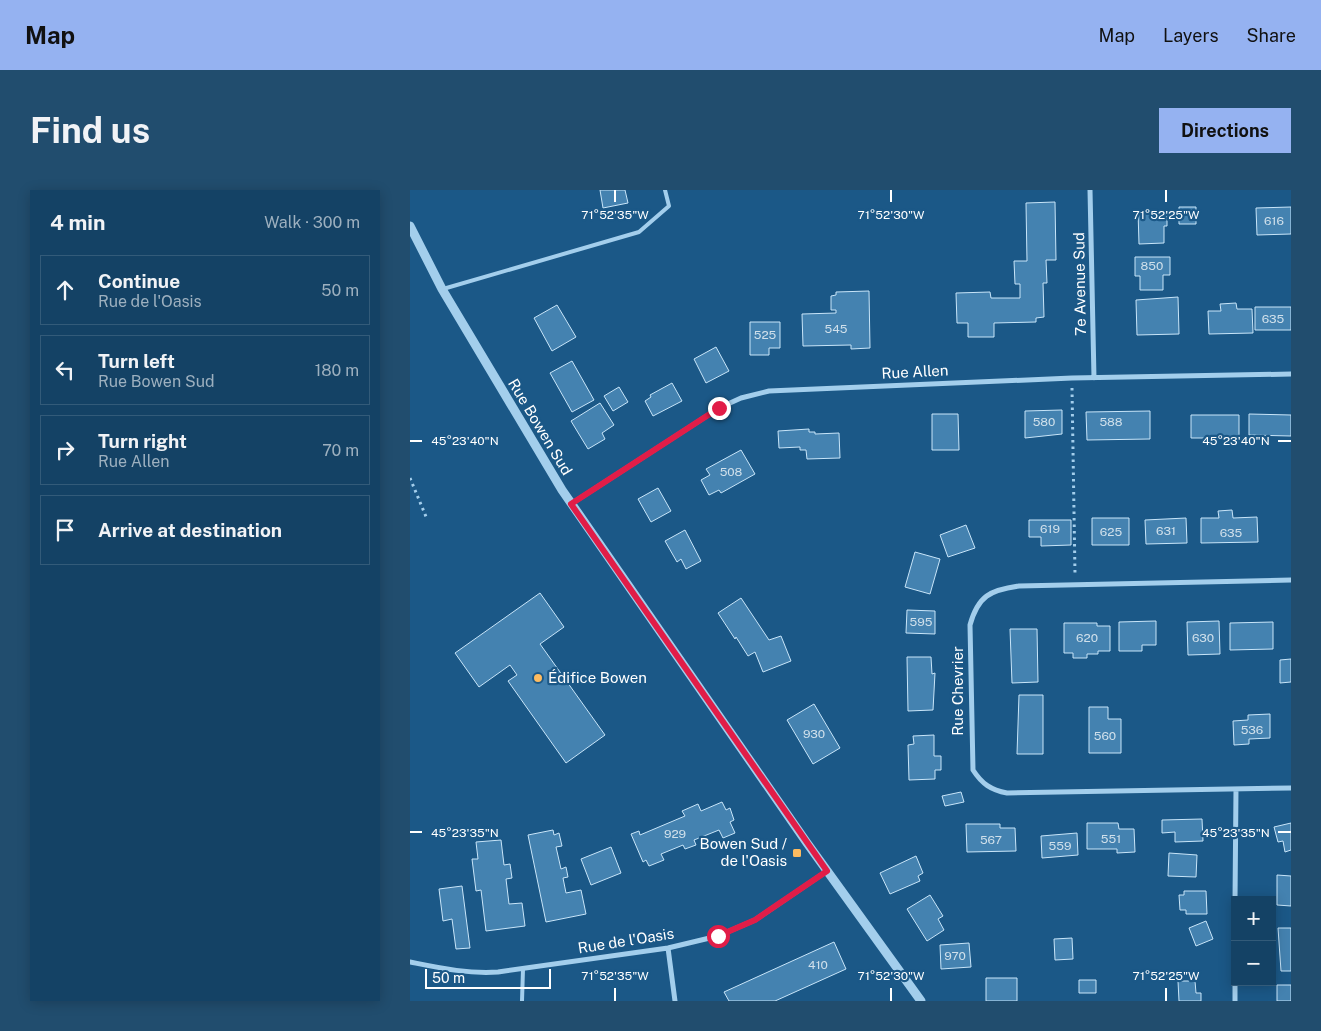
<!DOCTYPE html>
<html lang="en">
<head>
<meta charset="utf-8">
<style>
  body { margin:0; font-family:"Public Sans",sans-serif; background:#214d6e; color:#f1f3f6 }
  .controls { position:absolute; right:15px; bottom:15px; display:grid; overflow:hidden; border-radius:0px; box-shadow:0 2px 12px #0003 }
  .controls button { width:45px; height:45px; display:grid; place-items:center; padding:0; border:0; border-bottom:1px solid #335b79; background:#144265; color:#f1f3f6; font:25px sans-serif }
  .scale { position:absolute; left:15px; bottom:12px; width:126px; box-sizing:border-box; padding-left:5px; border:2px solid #fff; border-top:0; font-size:14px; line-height:18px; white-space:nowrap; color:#fff; -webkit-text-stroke:4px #1b5887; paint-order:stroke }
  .stop { position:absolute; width:15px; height:15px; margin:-11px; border:4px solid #e11d48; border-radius:50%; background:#fff }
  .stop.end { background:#e11d48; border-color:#fff; box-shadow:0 1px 5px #0008 }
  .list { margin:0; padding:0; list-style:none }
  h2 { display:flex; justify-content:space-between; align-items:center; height:65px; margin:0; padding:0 20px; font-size:21px }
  h2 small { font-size:16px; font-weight:400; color:#9db0bf }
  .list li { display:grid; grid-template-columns:32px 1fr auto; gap:15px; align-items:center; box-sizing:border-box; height:70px; margin:0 10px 10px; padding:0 10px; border:1px solid #335b79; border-radius:0px }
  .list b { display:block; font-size:19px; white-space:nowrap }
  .list p { margin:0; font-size:16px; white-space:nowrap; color:#9db0bf }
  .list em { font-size:16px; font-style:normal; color:#9db0bf }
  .icon { flex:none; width:28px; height:28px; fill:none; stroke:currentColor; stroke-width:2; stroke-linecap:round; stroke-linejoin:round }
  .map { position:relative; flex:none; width:881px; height:811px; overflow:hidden; border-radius:0px }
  header { display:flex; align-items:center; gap:30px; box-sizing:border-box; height:70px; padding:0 25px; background:#95b2f1; color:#111 }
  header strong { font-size:24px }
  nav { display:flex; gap:28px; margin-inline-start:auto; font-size:18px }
  .intro { display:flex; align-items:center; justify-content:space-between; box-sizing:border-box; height:120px; padding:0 30px }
  h1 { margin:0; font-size:35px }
  .button { padding:12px 22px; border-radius:0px; background:#95b2f1; color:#111; font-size:18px; font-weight:700 }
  main { display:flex; gap:30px; padding:0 30px }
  aside { flex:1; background:#144265; border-radius:0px; box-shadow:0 2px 12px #0003 }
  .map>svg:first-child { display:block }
  .building { fill:#4482b0; stroke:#c8e5f9 }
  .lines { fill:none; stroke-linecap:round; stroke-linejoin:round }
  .path { stroke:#a3ceec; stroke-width:3; stroke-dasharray:2.5 4; stroke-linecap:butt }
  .service { stroke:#a3ceec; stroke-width:4 }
  .minor { stroke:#a3ceec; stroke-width:5 }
  .tertiary { stroke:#a3ceec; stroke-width:9 }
  .route { stroke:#e11d48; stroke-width:6 }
  .ticks { fill:none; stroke:#fff; stroke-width:2 }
  .poi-dot { fill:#fdbb60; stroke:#1b5887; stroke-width:2 }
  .labels { text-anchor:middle; stroke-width:4.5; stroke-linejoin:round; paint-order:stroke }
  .number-label { font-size:12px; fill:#d0e0eb }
  .street-label { font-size:15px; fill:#fff; stroke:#1b5887 }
  .poi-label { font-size:15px; fill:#fff; stroke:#1b5887; text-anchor:start }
  .ticks-label { font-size:12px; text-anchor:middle; fill:#fff; stroke:#1b5887; stroke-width:4.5; stroke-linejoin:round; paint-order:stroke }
</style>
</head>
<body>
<header>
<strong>Map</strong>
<nav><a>Map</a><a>Layers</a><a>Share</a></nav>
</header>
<div class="intro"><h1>Find us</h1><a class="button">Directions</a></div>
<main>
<aside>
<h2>4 min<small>Walk · 300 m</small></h2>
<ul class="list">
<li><svg class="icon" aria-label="ahead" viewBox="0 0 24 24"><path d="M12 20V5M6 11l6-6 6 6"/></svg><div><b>Continue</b><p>Rue de l'Oasis</p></div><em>50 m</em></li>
<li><svg class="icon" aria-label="left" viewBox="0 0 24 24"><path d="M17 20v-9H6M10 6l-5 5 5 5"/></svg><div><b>Turn left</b><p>Rue Bowen Sud</p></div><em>180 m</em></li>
<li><svg class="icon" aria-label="right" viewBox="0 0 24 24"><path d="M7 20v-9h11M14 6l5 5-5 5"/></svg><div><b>Turn right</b><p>Rue Allen</p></div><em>70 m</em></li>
<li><svg class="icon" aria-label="arrive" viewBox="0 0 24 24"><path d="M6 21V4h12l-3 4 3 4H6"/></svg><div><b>Arrive at destination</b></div></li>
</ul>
</aside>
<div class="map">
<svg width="881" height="811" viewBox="0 0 881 811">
  <rect width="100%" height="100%" fill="#1b5887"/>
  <!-- building -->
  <path class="building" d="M190,0H215L218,13L193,18Z
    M645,12L646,70H636L637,93H633L634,127L626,128V132L584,133V147H558V133H547L546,103L580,102L581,108H610V94H605L604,71H617L616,13Z
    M769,17H786V34H769Z
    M881,17V44L847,45L846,18Z
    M728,21H757V36H754V53L729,54Z
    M725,67H760V85H753V100H730V86H725Z
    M459,101L460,158L441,159V155L393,156L392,124L426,123V120H421V106L426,105V102Z
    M768,107L769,144L727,145L726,110Z
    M826,113L827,119H842L843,143L799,144L798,121H811L810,114Z
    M147,115L166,147L142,161L124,128Z
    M845,117H881V140H845Z
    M340,132H370V158H359V165H340Z
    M306,157L319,181L296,193L284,169Z
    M162,171L184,210L162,222L140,183Z
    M262,193L272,211L243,226L235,211L241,207L240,205Z
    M209,197L218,212L203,221L194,206Z
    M190,213L204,235L192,243L195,249L178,259L161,231Z
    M652,220V244L615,248V221Z
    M740,221V249L677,250L676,222Z
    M522,224H548L549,260H522Z
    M839,224L881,225V246L839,245Z
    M781,225H829V248H781Z
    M399,239V242H405V244L429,243L430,268L397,269L396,260H390V257L369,258L368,241Z
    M331,260L345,284L311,303L309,300L299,305L291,290L300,285L296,279Z
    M248,298L261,321L241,332L228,309Z
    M822,320L823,328L847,327L848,352L791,353V328H809L808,321Z
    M682,328H719V355H682Z
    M776,328L777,353L736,354L735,330Z
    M619,330H661V355L631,356V347H619Z
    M556,335L565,358L538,367L530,345Z
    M275,340L291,371L276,379L271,369L267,372L255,351Z
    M505,362L530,369L520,404L495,397Z
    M130,403L154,437L130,454L195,545L156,573L98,491L107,485L100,475L69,497L45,463Z
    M331,408L359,450L371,446L381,471L353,482L345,462L338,466L326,447L325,449L308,423Z
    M497,420L525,421V444L496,443Z
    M746,431V455H732V461H709V432Z
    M809,431L810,464L778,465L777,432Z
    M863,432V459L820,460V433Z
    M654,433H687V436H700V461H688V464H677V468H663V463H654Z
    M600,439H627L628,492L602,493Z
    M497,467H521L522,484L525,483L523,520L498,521Z
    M881,469V492L870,493V470Z
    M609,505H633V564H607Z
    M404,514L430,558L403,574L377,530Z
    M679,517H698V529H711V563H679Z
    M860,524V548L839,549V554L824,555L823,531L838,530V525Z
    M524,545V566H531V580H525V589L499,590L498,555L504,554L503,546Z
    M551,602L554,612L535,616L532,606Z
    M312,612L316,620L320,618L324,630L320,632L325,643L313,648L309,640L284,650L286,655L275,659L273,655L251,664L254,670L239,676L236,670L233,672L221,644L229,641L230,645L275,626L272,621L288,614L291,621Z
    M792,629L793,651L765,652V642L752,643V630Z
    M677,633H708L709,639H724L725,662L707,663V659H677Z
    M881,633V660L875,662L873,651L868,652L864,637Z
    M556,634H590V638H605L606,661L557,662Z
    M143,640L144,645L149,643L152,656L146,657L151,679L156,677L158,687L153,688L156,703L171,700L176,724L136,732L118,645Z
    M667,643L668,665L632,668L631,646Z
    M91,650L94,675L100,674L102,688L96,689L99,714L112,713L115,736L76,741L71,700L66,701L62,669H68L66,652Z
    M201,657L211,683L181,695L171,669Z
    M759,663L787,665L786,687L758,686Z
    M506,666L513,683L508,686L510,691L480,704L470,683Z
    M867,685L881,686V716L867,715Z
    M52,696L60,758L46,759L42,729L33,731L29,699Z
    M774,701H796L797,724H776V720H770L769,705H774Z
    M520,705L533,726L528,729L534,740L517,751L497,719Z
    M796,731L803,749L786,756L779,738Z
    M868,738H881V781H871Z
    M662,748L663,769L645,770L644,749Z
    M424,752L436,779L365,811H319L314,802Z
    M559,753L561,777L531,779L530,755Z
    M576,788H607V811H576Z
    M669,790H686V803H669Z
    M768,791H785L786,803H791V811H769Z
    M867,795H881V811H867Z"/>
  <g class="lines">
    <!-- path -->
    <path class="path" d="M662,198L665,384
      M0,288L17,329"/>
    <!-- service -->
    <path class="service" d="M33,99L229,42L259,16L255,0
      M112,811L113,779"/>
    <!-- minor -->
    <path class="minor" d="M680,0L684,188
      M161,314L309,218L331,208L359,201L662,188L881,184
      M881,390L609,396C580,400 568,406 560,435L563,580C572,594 581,600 597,603L881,598
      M825,710L826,599
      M258,758L265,811
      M0,772C30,778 57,784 88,782L258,758L308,746L345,730L417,681
      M825,811V792"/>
    <!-- tertiary -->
    <path class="tertiary" d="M0,36L32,99L152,300L397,653L511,811"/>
  </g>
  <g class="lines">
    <!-- route -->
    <path class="route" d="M308,746L345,730L417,681L161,314L309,218"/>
  </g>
  <!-- ticks -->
  <path class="ticks" d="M205,0V12M481,0V12M756,0V12M0,251H12M868,251H881M0,642H12M868,642H881M205,798V811M481,798V811M756,798V811"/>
  <!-- markers -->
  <g class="poi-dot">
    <circle cx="128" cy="488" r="5"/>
    <rect x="382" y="658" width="10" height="10" rx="2.5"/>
  </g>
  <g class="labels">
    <!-- number labels -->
    <g class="number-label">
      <text x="864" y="35">616</text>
      <text x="742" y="80">850</text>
      <text x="863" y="133">635</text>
      <text x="426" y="143">545</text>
      <text x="355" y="149">525</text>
      <text x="634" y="236">580</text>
      <text x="701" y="236">588</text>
      <text x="321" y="286">508</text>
      <text x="640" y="343">619</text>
      <text x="756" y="345">631</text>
      <text x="701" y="346">625</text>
      <text x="821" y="347">635</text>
      <text x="511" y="436">595</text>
      <text x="677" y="452">620</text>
      <text x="793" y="452">630</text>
      <text x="842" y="544">536</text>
      <text x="404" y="548">930</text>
      <text x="695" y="550">560</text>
      <text x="265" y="648">929</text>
      <text x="701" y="653">551</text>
      <text x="581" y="654">567</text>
      <text x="650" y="660">559</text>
      <text x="545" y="770">970</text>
      <text x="408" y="779">410</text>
    </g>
    <!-- street labels -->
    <g class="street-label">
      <text transform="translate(670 94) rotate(-91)" y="5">7e Avenue Sud</text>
      <text transform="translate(505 182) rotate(-3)" y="5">Rue Allen</text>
      <text transform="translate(130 237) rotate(59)" y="5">Rue Bowen Sud</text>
      <text transform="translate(548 501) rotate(-90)" y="5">Rue Chevrier</text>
      <text transform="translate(216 751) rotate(-9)" y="5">Rue de l'Oasis</text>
    </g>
    <!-- poi labels -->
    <g class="poi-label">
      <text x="138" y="493">Édifice Bowen</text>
      <text x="377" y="659" text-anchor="end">Bowen Sud /<tspan x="377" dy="17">de l'Oasis</tspan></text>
    </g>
  </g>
  <g class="ticks-label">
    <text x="205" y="29">71°52'35"W</text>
    <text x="481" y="29">71°52'30"W</text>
    <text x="756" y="29">71°52'25"W</text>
    <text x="55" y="255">45°23'40"N</text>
    <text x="826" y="255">45°23'40"N</text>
    <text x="55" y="647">45°23'35"N</text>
    <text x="826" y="647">45°23'35"N</text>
    <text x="205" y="790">71°52'35"W</text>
    <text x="481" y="790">71°52'30"W</text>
    <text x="756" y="790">71°52'25"W</text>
  </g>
</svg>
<div class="controls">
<button>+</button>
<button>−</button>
</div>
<div class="scale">50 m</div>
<div class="stop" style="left:308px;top:746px"></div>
<div class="stop end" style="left:309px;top:218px"></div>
</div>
</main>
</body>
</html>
